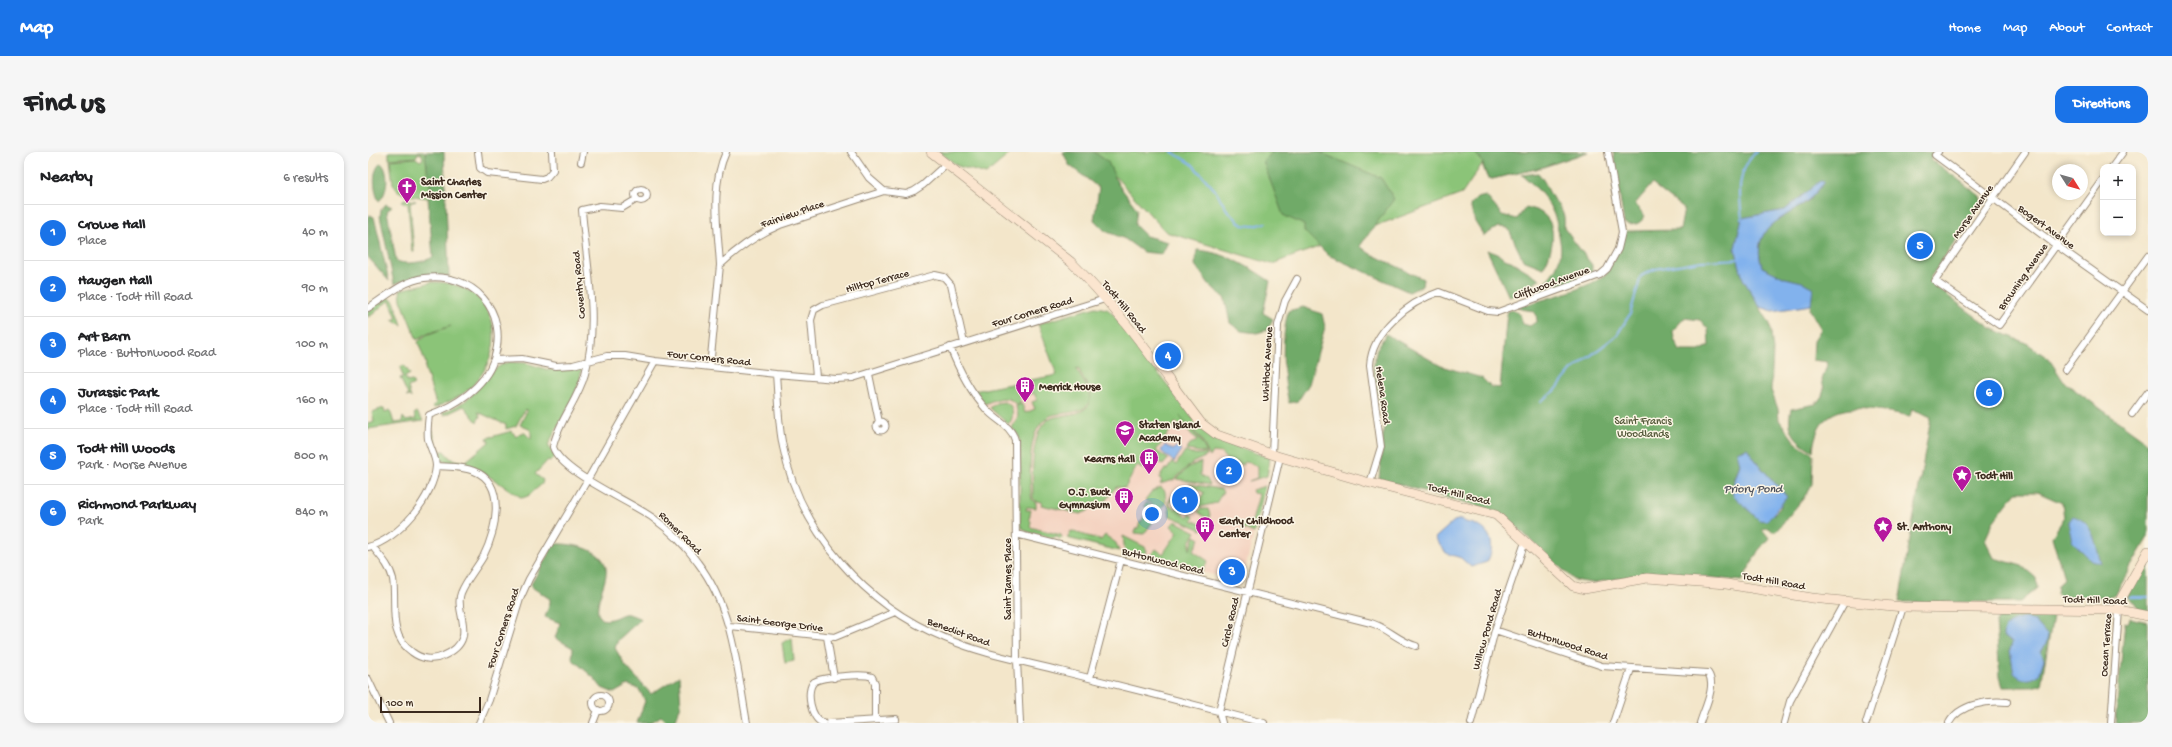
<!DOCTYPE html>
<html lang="en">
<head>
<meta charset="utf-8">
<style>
  body { margin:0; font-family:"Gochi Hand",sans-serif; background:#f6f6f6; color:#202124 }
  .controls { position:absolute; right:12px; top:12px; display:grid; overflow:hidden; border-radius:8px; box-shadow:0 2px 6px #0003 }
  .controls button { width:36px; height:36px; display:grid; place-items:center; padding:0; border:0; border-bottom:1px solid #e0e0e0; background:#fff; color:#202124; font:20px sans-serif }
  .compass { position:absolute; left:1684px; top:12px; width:36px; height:36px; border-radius:50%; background:#fff; box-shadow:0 2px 6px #0003; rotate:127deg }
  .scale { position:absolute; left:12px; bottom:10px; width:101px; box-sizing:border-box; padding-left:4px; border:2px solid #3b2a1e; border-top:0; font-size:11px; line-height:14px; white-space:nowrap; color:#3b2a1e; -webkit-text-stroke:3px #fcf5e5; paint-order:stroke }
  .you { position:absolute; left:784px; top:362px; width:14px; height:14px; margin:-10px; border:3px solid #fff; border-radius:50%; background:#1a73e8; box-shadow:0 0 0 6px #1a73e833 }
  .badge { display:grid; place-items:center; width:26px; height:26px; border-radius:50%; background:#1a73e8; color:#fff; font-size:13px; font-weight:700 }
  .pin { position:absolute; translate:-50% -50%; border:2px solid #fff; box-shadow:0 1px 4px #0006 }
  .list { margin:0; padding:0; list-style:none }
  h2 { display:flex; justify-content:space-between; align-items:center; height:52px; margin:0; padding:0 16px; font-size:17px }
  h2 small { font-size:13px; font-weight:400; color:#757577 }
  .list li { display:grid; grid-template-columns:26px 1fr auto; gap:12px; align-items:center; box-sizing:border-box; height:56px; padding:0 16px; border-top:1px solid #e0e0e0 }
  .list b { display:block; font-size:15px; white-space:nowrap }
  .list p { margin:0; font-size:13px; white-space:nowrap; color:#757577 }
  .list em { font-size:13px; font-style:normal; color:#757577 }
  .map { position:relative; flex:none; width:1780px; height:571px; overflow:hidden; border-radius:12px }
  header { display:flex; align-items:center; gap:24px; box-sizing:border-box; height:56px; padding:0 20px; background:#1a73e8; color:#fff }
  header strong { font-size:19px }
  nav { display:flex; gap:22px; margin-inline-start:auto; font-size:14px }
  .intro { display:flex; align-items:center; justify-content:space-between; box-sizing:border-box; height:96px; padding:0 24px }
  h1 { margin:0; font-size:28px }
  .button { padding:10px 18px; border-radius:12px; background:#1a73e8; color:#fff; font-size:14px; font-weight:700 }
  main { display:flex; gap:24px; padding:0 24px }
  aside { flex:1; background:#fff; border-radius:12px; box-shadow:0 2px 6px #0003 }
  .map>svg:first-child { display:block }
  .built { fill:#f4d3c1 }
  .green { fill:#8bc478; stroke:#63774b }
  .forest { fill:#70aa68; stroke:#566a43; fill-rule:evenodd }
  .water { fill:#82b2ed; stroke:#5e6e86 }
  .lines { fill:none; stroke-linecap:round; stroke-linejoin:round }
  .stream { stroke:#82b2ed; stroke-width:2 }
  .street-casing { stroke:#978874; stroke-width:8 }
  .secondary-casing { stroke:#978874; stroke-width:10 }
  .street { stroke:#fff; stroke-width:6 }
  .secondary { stroke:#fbe5cf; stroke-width:9 }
  .labels { text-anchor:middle; stroke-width:3; stroke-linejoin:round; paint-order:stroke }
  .poi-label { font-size:11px; font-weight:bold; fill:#3b2a1e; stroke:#fcf5e5; text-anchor:start }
  .street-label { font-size:11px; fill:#3b2a1e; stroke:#fcf5e5 }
  .park-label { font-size:11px; fill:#535839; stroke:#fcf5e5 }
  .water-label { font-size:12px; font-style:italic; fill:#50535c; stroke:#fcf5e5 }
</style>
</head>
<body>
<header>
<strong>Map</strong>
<nav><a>Home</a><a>Map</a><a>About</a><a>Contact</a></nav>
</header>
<div class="intro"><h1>Find us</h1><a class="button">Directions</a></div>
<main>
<aside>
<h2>Nearby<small>6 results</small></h2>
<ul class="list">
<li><span class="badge">1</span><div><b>Crowe Hall</b><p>Place</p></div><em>40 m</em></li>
<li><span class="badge">2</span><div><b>Haugen Hall</b><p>Place · Todt Hill Road</p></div><em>90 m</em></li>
<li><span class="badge">3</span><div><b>Art Barn</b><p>Place · Buttonwood Road</p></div><em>100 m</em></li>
<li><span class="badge">4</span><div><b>Jurassic Park</b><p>Place · Todt Hill Road</p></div><em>160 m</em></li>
<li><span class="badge">5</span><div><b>Todt Hill Woods</b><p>Park · Morse Avenue</p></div><em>800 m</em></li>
<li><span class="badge">6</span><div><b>Richmond Parkway</b><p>Park</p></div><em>840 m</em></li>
</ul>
</aside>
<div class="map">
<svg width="1780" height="571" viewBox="0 0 1780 571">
  <rect width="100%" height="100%" fill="#fcf5e5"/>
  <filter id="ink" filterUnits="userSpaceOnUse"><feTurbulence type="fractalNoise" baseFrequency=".025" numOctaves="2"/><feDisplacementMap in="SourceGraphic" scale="8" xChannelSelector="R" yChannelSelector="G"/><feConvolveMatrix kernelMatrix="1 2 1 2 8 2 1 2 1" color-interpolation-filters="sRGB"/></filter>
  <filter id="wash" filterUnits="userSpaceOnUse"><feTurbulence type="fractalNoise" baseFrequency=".012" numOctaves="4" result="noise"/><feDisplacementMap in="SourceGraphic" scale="16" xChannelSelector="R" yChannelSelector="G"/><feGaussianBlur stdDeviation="0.9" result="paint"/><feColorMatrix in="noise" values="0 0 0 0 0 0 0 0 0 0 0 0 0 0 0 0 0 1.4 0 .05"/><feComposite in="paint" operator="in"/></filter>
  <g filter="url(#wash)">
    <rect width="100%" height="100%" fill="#f3e6ca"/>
    <!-- built -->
    <path class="built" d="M683,171L839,284L903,310L874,430L662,377L655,370L656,287L645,274L640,272L622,258L606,239L689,223L671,175Z"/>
    <!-- green -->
    <path class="green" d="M21,0H57L64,45L60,46L37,43L29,38L25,32L22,8L48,6L52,9L55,7L54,2L50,1L48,5L21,7Z
      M571,0H644L618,22L590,14Z
      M725,0H1220L1172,16L1124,27L1119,25L1114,12L1094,42L904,112L798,80Z
      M36,47L48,49L42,51L46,100L44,99L40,52L34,50Z
      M65,130C127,130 144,192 105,233C94,245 80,250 66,256L64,254L68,252L57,216L58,212L50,190L58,183L83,174L58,182L49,188L33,148L32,138Z
      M20,145L26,149L34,173L24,168L29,166L22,149C13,152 9,161 0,165V159Z
      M728,155L739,157L744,161L827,269L845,285L855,290L902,306L899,324L881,329L889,326V315L883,311L876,310L875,313L859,308L853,301L845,300L842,305L833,287L812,264L832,288L839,301L818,298L822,292L829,289L828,286L808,270L788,299L800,307L795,313L782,305L774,317L769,314L757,336L748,335L735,352H725L720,359L712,362L673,353L674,350L667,349L665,346C665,326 660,270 687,265C699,263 713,263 721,253L723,241L710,216L708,217C712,224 719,233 721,241C727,264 693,259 682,264C678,266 674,271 671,274C660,291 662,324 663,343L664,348L668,351V356L659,355L658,358H663L661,367L663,369L662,375L693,383L694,386L691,387L689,384L684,386L660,380L653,375L652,367V290L650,283L644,276L650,264L648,254L654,252L657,261L667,257L664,250L669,248L666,241L651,246L653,251L648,253C640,241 627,248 616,252L606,239L689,223L670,172Z
      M142,210L158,211L181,218L212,214C219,228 187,278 180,293L187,305L182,309L180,308L167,322L175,328L174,332L160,344L154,346L110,317L72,308L63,290L62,277L65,279L70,300L76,299L83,307L97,310L121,290L119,286L144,279L148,285L152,281H157L163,287V278L152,273L159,259L157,257L148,274L138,277V273L110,260L112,264L109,270L96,254L77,263L74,261C84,256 95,252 103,244C117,231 123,214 142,210Z
      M36,213L42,222L37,225L39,230L44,229L46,232L40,235L43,246L42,244L38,245L40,243L32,226L35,225L32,215Z
      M636,250C645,252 646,261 643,269L640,272L622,256L628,251Z
      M16,256L17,260L22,258L26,271L34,270L35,265L38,269L48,267L46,262L49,260L55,269L0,277V271L6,269L4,260Z
      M817,299L823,302H839V304L824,311L806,328L792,332L794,328L791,326L797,317L799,318L804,310L808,313Z
      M833,310L832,323L839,327L842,333L809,327L821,315Z
      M821,332L853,337L855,340L848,351L832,355L829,352L836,341Z
      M897,334L886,381L874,376L875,373L883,374L891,342L885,341L884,338Z
      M793,335L797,339L798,350L792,358L777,348L783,340Z
      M804,344H806L801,352L808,357L810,355L814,357L813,360L820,365L822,362L826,365L824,368L832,372L837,365L830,360L832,357H840L842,363L834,378L802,364L800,351Z
      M778,351L790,358L791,361L776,382L767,381L768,376H770L772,370L774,369L776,364L781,360V357L776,354Z
      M807,369L828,380L822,390V398L827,384L832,387L825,399L840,409L834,420L779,406L788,397L795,402L810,380L803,374Z
      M703,379L733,388L737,383L748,391L751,399L699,386Z
      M755,384L777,395L779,399L775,405L757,401Z
      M424,486L426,509L417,511L414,491Z"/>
    <!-- forest -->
    <path class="forest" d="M57,0H76L81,124L55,123L26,132L12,64L13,58L18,52L24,55L19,59L28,108C34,114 58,110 65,105L60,46L65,43L60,25Z
      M695,0H726L740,10L750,32L769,57L767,73L778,84L800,90L794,102L775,100L757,87L737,79L726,68L731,36L701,13Z
      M905,0H951L1013,26L1026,47L992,94L1001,101L1055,127L1054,134L1041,140L960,103L936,79V73L915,63L895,9Z
      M1106,0H1220L1172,16L1124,27L1119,25L1114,9Z
      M1245,0H1564L1563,7L1612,44L1614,51L1562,126L1568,135L1623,176L1660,192L1681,207L1696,230L1780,291V385L1747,442L1740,445H1691L1689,442L1690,434L1696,426L1684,385L1696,366L1694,351L1669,340H1648L1625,370L1617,388L1626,406L1654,414L1668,426L1669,436L1652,450H1531L1563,265L1544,257L1542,264C1504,257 1450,241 1445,299C1427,289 1418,278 1423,257L1448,252L1454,244L1456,237L1454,228L1460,210L1445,208L1446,188L1453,177L1442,158L1444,143L1434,130L1417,126L1394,115C1382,73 1415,68 1440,49C1445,45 1451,36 1456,31L1441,38L1417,58L1374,66L1367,96L1375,127L1402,172L1405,199L1403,238L1410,257L1411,268L1427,290L1445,302L1444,332L1435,347L1408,379H1404L1401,376L1394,377L1401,386L1390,399L1374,429L1314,422H1276L1224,431L1206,428L1141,368L1125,358L1011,327L1016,273L1005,214L1009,197L1018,182L1073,214L1114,226L1123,235L1132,236L1139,160L1145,157L1152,163L1155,172L1162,174L1169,169L1168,162L1165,159L1153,157L1150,155C1172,148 1225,136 1239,121L1257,79L1312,78L1316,57L1284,32L1267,52L1277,64C1273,72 1264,75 1256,71ZM1316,166L1332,168L1340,177L1341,194L1331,199H1312L1306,187L1305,179ZM1379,296L1390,312L1417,342L1412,356L1399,369L1365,331L1372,312L1373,298Z
      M13,11C22,19 20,42 11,49C6,41 3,18 13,11Z
      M1170,21C1178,30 1178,35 1184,45C1192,57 1198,59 1196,76L1224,113V120L1217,125L1168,144C1172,132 1186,124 1190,111C1194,102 1193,93 1191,84C1188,57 1175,40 1154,23Z
      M1118,44L1134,63L1149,67L1158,55C1163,57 1171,58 1175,62C1191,74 1184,102 1175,116L1155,108L1140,76L1130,75L1116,84L1107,70L1102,53L1109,46Z
      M2,63L6,65L21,129L0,105V64Z
      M829,98C856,100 880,114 902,129L895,161L905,167L899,178L889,181L873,179L862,171L857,147L841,132L827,113Z
      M1119,98L1130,102L1136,107L1143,109L1172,127L1158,139L1141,145Z
      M935,155L954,162L957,175L941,232L930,249L921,251C914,223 913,188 920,159Z
      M186,392C204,391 242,397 238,423C236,436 228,448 230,462L234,467L239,468C258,464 252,457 273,467L250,488L247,496L257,513L283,542L311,524L313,554L305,571H300L293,564L282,571H269L277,549L271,537L260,533L246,541L234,536L226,526L204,507L205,496L187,486L192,471L177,465L182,451V447L162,434Z
      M1780,405V460L1771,458L1767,451L1759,445Z
      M1638,461L1685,464L1673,533L1661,535H1635L1632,525L1628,470L1632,464ZM1671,473L1678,492L1673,500L1676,508L1671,523L1646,521L1642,498L1644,490L1642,487Z
      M1762,466L1780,470V571H1747L1757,470L1760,471Z"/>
    <!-- water -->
    <path class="water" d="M1452,29L1457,30C1451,36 1446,44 1440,48C1417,68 1381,73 1394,115L1417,126L1434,130L1445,135L1443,153L1405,159L1392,155L1375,127L1367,96L1374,66L1417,58Z
      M797,293L805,298L809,294L814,298L806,310L793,299Z
      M1379,296L1390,312L1419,345L1399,369L1391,368L1365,343L1364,337L1372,312L1369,300Z
      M1705,364C1726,370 1727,392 1733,411L1723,408L1704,389L1700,371Z
      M1094,367C1098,372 1103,370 1108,373C1125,379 1127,397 1119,410L1103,415L1093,406L1078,401L1067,386L1086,369Z
      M1656,466L1667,469L1680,484L1678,492L1673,500L1676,507L1671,523C1662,529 1654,529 1646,521L1642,498L1644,490L1635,485C1635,472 1645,468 1656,466Z"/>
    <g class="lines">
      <!-- stream -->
      <path class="stream" d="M804,0L824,12L847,38L859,58L874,73L886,74L898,71
        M1374,67C1371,42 1368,19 1388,0
        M1173,249L1187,239L1203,219L1249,183L1262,162L1273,124L1287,117L1333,109L1373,107
        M1762,445H1780"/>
    </g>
  </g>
  <g filter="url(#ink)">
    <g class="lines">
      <!-- street casing -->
      <g class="street-casing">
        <path id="street" d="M110,0L112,16L119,21L174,27L179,25L185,18L184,0
          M483,0L501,26L516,39
          M1570,0L1567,3L1688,93L1780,158
          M1657,0L1567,129L1631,173L1735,28
          M213,10L215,0
          M1744,15L1755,0
          M267 43a6 6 0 1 1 12 0a6 6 0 1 1-12 0Z
          M269,47L254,56L232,54L214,58C218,111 232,169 217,222C210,248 190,270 185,295C193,321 262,349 285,366C302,378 318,394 330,411C365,457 369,516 379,571
          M352,113C350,76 342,35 358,0
          M0,156C18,145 34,129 56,126C104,119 142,159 126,207C117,235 87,254 61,263C60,271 59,280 60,287C62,296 68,305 68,314C66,345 30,388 0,395
          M582,195C591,218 602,239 618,257C627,268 643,273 647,288L649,508L652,571
          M126,208L154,207L188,214L205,213L239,204H257L287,209
          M342,215L352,113C370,96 388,83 412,73L516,39L538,42L546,39L555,33L578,12
          M1697,218L1780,104
          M408,222C410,246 410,272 415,295C432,380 498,454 577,486C614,502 654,509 693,519C761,536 828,553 896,571
          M501,222L511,270
          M448,225L443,168L446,158L455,153L567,123L576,125L583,133L596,191
          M1764,262L1780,240
          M508.5 274a4.5 4.5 0 1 1 9 0a4.5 4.5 0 1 1-9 0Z
          M904,302L910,173L917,149L929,127
          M1002,331L1013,295L1002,213C1004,179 1041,150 1071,140L1120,159L1130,160L1232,123L1239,117L1250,97L1254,80L1240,0
          M648,382L1003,471C1020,476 1030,489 1048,494
          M4,394C12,404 22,414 25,427C29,452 19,483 44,500C53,507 65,509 75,504C113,488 85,460 93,441C98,428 108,417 115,405C127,381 140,332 106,319C94,314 80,315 68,314
          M362,474L467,485L527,460
          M1127,478L1234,514L1340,521C1349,534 1336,557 1332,571
          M459,485L466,526
          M722,526L753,408
          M0,527L21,571
          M225 551a8 8 0 1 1 16 0a8 8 0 1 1-16 0Z
          M111,571L121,548L152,447L161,427L220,327L287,209L408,222L468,227L485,226L737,147
          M225,571L230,558
          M455,571C443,568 437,538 446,530C453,525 496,521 504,525L507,531V568
          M461,571L528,567
          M854,571L851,559L912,305
          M1103,571L1127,478L1157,390
          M1245,571L1263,517
          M1416,571L1422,549L1477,449
          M1498,571L1535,455
          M1581,571C1591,552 1620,548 1639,550
          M1743,571L1751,458"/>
      </g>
      <!-- secondary casing -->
      <g class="secondary-casing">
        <path id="secondary" d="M563,0L703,110C752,158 791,216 833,271L849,283L909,304L1002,331L1128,363L1205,434L1216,437L1279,426L1358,432L1444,446L1535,455L1751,458L1780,464
          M1751,458L1753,447L1780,399"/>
      </g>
      <!-- street -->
      <use href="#street" class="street"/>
      <!-- secondary -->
      <use href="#secondary" class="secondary"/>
    </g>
  </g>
  <!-- icons -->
  <defs>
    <g id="church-pin" transform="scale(1)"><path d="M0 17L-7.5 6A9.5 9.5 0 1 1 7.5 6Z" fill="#b5179e" stroke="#fcf5e5"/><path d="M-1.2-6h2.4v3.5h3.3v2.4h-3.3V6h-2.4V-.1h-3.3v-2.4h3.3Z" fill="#fff"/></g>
    <g id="building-pin" transform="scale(1)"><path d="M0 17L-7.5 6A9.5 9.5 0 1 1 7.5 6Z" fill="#b5179e" stroke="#fcf5e5"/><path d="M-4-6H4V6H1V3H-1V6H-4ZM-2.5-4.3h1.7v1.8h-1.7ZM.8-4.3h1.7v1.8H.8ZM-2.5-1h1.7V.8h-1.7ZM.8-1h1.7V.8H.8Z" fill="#fff"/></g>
    <g id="school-pin" transform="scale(1)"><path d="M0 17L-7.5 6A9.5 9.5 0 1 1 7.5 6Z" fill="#b5179e" stroke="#fcf5e5"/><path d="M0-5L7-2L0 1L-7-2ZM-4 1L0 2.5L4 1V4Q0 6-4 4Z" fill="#fff"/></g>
    <g id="sight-pin" transform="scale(1)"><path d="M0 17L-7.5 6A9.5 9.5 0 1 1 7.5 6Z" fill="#b5179e" stroke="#fcf5e5"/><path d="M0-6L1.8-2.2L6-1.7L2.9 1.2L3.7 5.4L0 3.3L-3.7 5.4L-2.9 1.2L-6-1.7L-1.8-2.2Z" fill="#fff"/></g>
  </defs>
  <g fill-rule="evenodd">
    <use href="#church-pin" x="39" y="35"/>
    <use href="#building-pin" x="657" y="234"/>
    <use href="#school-pin" x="757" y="278"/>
    <use href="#building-pin" x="781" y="306"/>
    <use href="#sight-pin" x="1594" y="323"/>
    <use href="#building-pin" x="756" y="345"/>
    <use href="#building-pin" x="837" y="374"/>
    <use href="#sight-pin" x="1515" y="374"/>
  </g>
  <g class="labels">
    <!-- poi labels -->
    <g class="poi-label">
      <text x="53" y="33">Saint Charles<tspan x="53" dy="13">Mission Center</tspan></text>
      <text x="671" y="238">Merrick House</text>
      <text x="771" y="276">Staten Island<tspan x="771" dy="13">Academy</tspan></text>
      <text x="767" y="310" text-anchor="end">Kearns Hall</text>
      <text x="1608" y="327">Todt Hill</text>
      <text x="742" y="343" text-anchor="end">O.J. Buck<tspan x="742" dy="13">Gymnasium</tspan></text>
      <text x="851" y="372">Early Childhood<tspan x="851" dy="13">Center</tspan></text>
      <text x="1529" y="378">St. Anthony</text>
    </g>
    <!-- street labels -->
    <g class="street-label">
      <text transform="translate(1604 59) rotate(-55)" y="4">Morse Avenue</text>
      <text transform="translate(424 61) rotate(-19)" y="4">Fairview Place</text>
      <text transform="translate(1679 74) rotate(36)" y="4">Bogert Avenue</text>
      <text transform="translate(1654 124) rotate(-55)" y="4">Browning Avenue</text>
      <text transform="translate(509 128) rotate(-15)" y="4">Hilltop Terrace</text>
      <text transform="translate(1183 130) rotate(-20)" y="4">Cliffwood Avenue</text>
      <text transform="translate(210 133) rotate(-95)" y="4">Coventry Road</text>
      <text transform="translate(757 154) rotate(51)" y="4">Todt Hill Road</text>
      <text transform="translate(664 159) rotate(-17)" y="4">Four Corners Road</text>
      <text transform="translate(341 205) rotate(6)" y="4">Four Corners Road</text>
      <text transform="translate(898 212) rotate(-87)" y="4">Whitlock Avenue</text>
      <text transform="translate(1016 243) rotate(82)" y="4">Helena Road</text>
      <text transform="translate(1091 341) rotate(14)" y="4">Todt Hill Road</text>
      <text transform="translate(313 380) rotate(45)" y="4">Romer Road</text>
      <text transform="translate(795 408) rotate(14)" y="4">Buttonwood Road</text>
      <text transform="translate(639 427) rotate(-90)" y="4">Saint James Place</text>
      <text transform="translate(1406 428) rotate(10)" y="4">Todt Hill Road</text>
      <text transform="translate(1727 447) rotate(2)" y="4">Todt Hill Road</text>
      <text transform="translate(412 470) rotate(7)" y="4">Saint George Drive</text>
      <text transform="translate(861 470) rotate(-77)" y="4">Circle Road</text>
      <text transform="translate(134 476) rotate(-72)" y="4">Four Corners Road</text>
      <text transform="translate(1118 477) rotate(-74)" y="4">Willow Pond Road</text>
      <text transform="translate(591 479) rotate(20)" y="4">Benedict Road</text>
      <text transform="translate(1200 491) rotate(18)" y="4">Buttonwood Road</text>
      <text transform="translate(1737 493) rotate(-86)" y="4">Ocean Terrace</text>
    </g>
    <!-- park labels -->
    <g class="park-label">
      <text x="1275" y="272">Saint Francis<tspan x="1275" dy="13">Woodlands</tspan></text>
    </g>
    <!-- water labels -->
    <g class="water-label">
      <text x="1385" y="340">Priory Pond</text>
    </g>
  </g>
</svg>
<div class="controls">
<button>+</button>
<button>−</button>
</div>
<svg class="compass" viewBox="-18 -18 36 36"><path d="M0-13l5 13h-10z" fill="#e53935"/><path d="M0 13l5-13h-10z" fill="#757577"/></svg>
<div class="scale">100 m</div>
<div class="you"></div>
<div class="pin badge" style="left:817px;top:348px">1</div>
<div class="pin badge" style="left:861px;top:319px">2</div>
<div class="pin badge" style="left:864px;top:420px">3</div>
<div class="pin badge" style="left:800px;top:204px">4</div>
<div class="pin badge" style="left:1552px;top:94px">5</div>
<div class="pin badge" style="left:1621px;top:241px">6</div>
</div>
</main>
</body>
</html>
